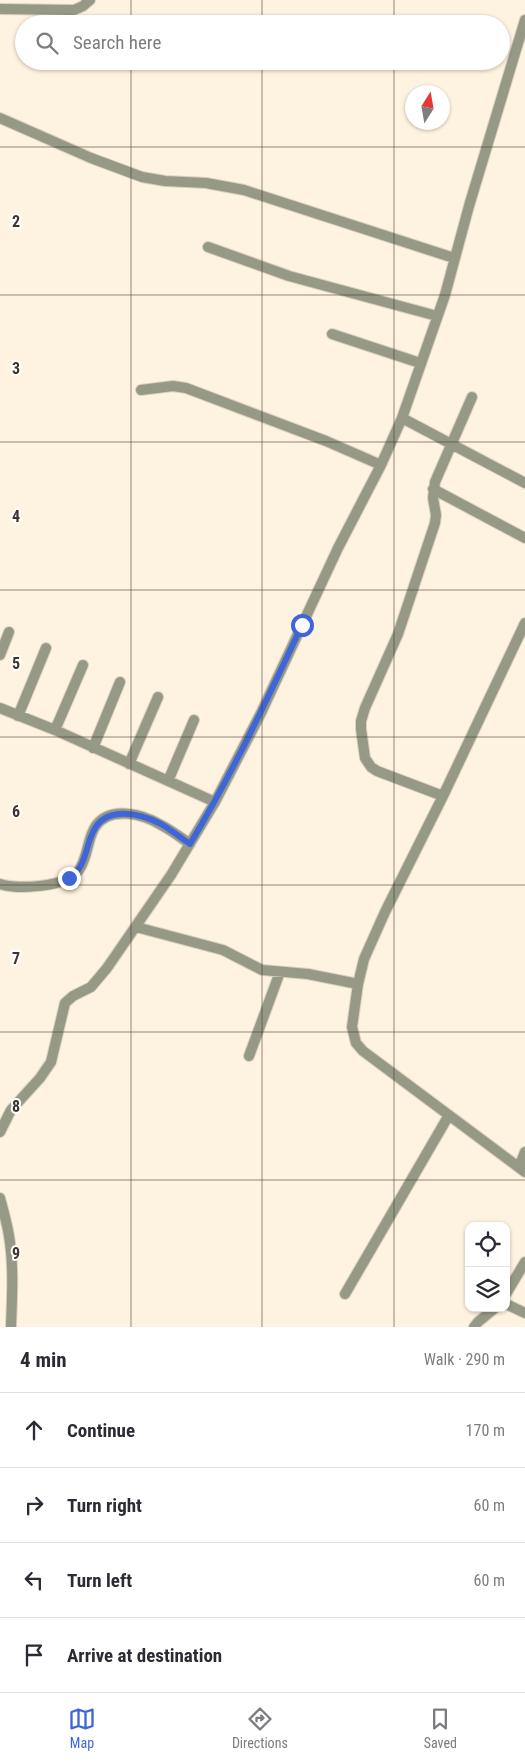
<!DOCTYPE html>
<html lang="en">
<head>
<meta charset="utf-8">
<style>
  body { margin:0; font-family:"Roboto Condensed",sans-serif; background:#f2f2f3; color:#2b2b33 }
  .controls { position:absolute; right:15px; bottom:15px; display:grid; overflow:hidden; border-radius:10px; box-shadow:0 1px 4px #0004 }
  .controls button { width:45px; height:45px; display:grid; place-items:center; padding:0; border:0; border-bottom:1px solid #e1e1e2; background:#fff; color:#2b2b33; font:25px sans-serif }
  .compass { position:absolute; left:405px; top:85px; width:45px; height:45px; border-radius:50%; background:#fff; box-shadow:0 1px 4px #0004; rotate:11deg }
  .stop { position:absolute; width:15px; height:15px; margin:-11px; border:4px solid #3f66d8; border-radius:50%; background:#fff }
  .stop.end { background:#3f66d8; border-color:#fff; box-shadow:0 1px 5px #0008 }
  .list { margin:0; padding:0; list-style:none }
  h2 { display:flex; justify-content:space-between; align-items:center; height:65px; margin:0; padding:0 20px; font-size:21px }
  h2 small { font-size:16px; font-weight:400; color:#7c7c81 }
  .list li { display:grid; grid-template-columns:32px 1fr auto; gap:15px; align-items:center; box-sizing:border-box; height:75px; padding:0 20px; border-top:1px solid #e1e1e2 }
  .list b { display:block; font-size:19px; white-space:nowrap }
  .list em { font-size:16px; font-style:normal; color:#7c7c81 }
  .icon { flex:none; width:28px; height:28px; fill:none; stroke:currentColor; stroke-width:2; stroke-linecap:round; stroke-linejoin:round }
  .map { position:relative; flex:none; width:525px; height:1327px; overflow:hidden }
  .search { position:absolute; background:#fff; box-shadow:0 1px 4px #0004; left:15px; right:15px; top:15px; height:55px; display:flex; align-items:center; gap:12px; box-sizing:border-box; padding:0 18px; border-radius:28px; color:#7c7c81; font-size:19px }
  .sheet { height:365px; background:#fff }
  nav { display:flex; justify-content:space-around; align-items:center; box-sizing:border-box; height:70px; border-top:1px solid #e1e1e2; background:#fff; font-size:14px; color:#7c7c81 }
  nav a { display:grid; justify-items:center; gap:2px }
  nav .on { color:#3f66d8 }
  .map>svg:first-child { display:block }
  .lines { fill:none; stroke-linecap:round; stroke-linejoin:round }
  .minor-casing { stroke:#dbd0bf; stroke-width:12 }
  .minor { stroke:#969986; stroke-width:10 }
  .route { stroke:#3f66d8; stroke-width:6 }
  .grid { fill:none; stroke:#3d352a; stroke-width:1; stroke-opacity:0.55 }
  .grid-label { font-size:16px; text-anchor:middle; font-weight:bold; fill:#3d352a; stroke:#fff; stroke-width:4; stroke-linejoin:round; paint-order:stroke }
</style>
</head>
<body>
<div class="map">
<svg width="525" height="1327" viewBox="0 0 525 1327">
  <rect width="100%" height="100%" fill="#fef2e0"/>
  <g class="lines">
    <!-- minor casing -->
    <g class="minor-casing">
      <path id="minor" d="M0,9L74,10L83,6L90,0
        M0,118L91,158L142,177L165,181L206,183L244,190L454,258
        M208,247L289,276L437,316
        M332,334L420,363
        M141,390L173,386L186,388L326,441L381,465
        M402,418L525,483
        M433,489L525,538
        M525,623L443,796L385,912L364,959L358,984L352,1027L356,1043L363,1051L525,1172
        M0,655L9,632
        M0,708L55,730L215,802
        M18,716L46,648
        M55,730L83,665
        M93,748L120,682
        M129,764L158,697
        M168,781L194,720
        M443,796L377,771L371,767L365,758L361,729V721L365,708L398,634L435,523L436,515L433,498L435,482L472,397
        M0,884C18,890 68,887 79,870C88,857 87,840 95,827C109,805 143,814 161,825C171,830 180,837 190,844
        M136,927L223,950L262,970L308,974L358,984
        M249,1056L280,972
        M0,1132L11,1110L40,1078L51,1062L65,1003L73,996L91,987L107,968L171,875L215,802L261,713L338,548L381,465L402,418L445,295L469,206L525,20
        M519,1167L525,1152
        M0,1198C3,1210 7,1223 9,1236C14,1266 12,1297 11,1327
        M345,1294L449,1115
        M506,1294L525,1262
        M506,1304L525,1313
        M474,1327L478,1322L495,1308"/>
    </g>
    <!-- minor -->
    <use href="#minor" class="minor"/>
  </g>
  <g class="lines">
    <!-- route -->
    <path class="route" d="M69,878C86,868 85,848 93,832C105,805 140,813 161,824C171,830 180,837 190,844C232,774 267,700 302,625"/>
  </g>
  <!-- grid -->
  <path class="grid" d="M131,0V24M262,0V24M394,0V24M131,61V1327M262,61V1327M394,61V1327M0,147H525M0,295H525M0,442H525M0,590H525M0,737H525M0,885H525M0,1032H525M0,1180H525"/>
  <g class="grid-label">
    <text x="16" y="227">2</text>
    <text x="16" y="374">3</text>
    <text x="16" y="522">4</text>
    <text x="16" y="669">5</text>
    <text x="16" y="817">6</text>
    <text x="16" y="964">7</text>
    <text x="16" y="1112">8</text>
    <text x="16" y="1259">9</text>
  </g>
</svg>
<div class="controls">
<button><svg class="icon" aria-label="locate" viewBox="0 0 24 24"><circle cx="12" cy="12" r="6"/><path d="M12 2v4M12 18v4M2 12h4M18 12h4"/></svg></button>
<button><svg class="icon" aria-label="layers" viewBox="0 0 24 24"><path d="M12 4l9 5-9 5-9-5zM3 14l9 5 9-5"/></svg></button>
</div>
<svg class="compass" viewBox="-18 -18 36 36"><path d="M0-13l5 13h-10z" fill="#e53935"/><path d="M0 13l5-13h-10z" fill="#7c7c81"/></svg>
<div class="stop" style="left:302px;top:625px"></div>
<div class="stop end" style="left:69px;top:878px"></div>
<div class="search"><svg class="icon" aria-label="search" viewBox="0 0 24 24"><circle cx="10" cy="10" r="6"/><path d="M15 15l6 6"/></svg>Search here</div>
</div>
<section class="sheet">
<h2>4 min<small>Walk · 290 m</small></h2>
<ul class="list">
<li><svg class="icon" aria-label="ahead" viewBox="0 0 24 24"><path d="M12 20V5M6 11l6-6 6 6"/></svg><div><b>Continue</b></div><em>170 m</em></li>
<li><svg class="icon" aria-label="right" viewBox="0 0 24 24"><path d="M7 20v-9h11M14 6l5 5-5 5"/></svg><div><b>Turn right</b></div><em>60 m</em></li>
<li><svg class="icon" aria-label="left" viewBox="0 0 24 24"><path d="M17 20v-9H6M10 6l-5 5 5 5"/></svg><div><b>Turn left</b></div><em>60 m</em></li>
<li><svg class="icon" aria-label="arrive" viewBox="0 0 24 24"><path d="M6 21V4h12l-3 4 3 4H6"/></svg><div><b>Arrive at destination</b></div></li>
</ul>
</section>
<nav>
<a class="on"><svg class="icon" aria-label="map" viewBox="0 0 24 24"><path d="M3 6l6-2 6 2 6-2v14l-6 2-6-2-6 2zM9 4v14M15 6v14"/></svg>Map</a>
<a><svg class="icon" aria-label="directions" viewBox="0 0 24 24"><path d="M12 3l9 9-9 9-9-9zM9 14v-3h6M13 9l2 2-2 2"/></svg>Directions</a>
<a><svg class="icon" aria-label="saved" viewBox="0 0 24 24"><path d="M7 4h10v16l-5-4-5 4z"/></svg>Saved</a>
</nav>
</body>
</html>
